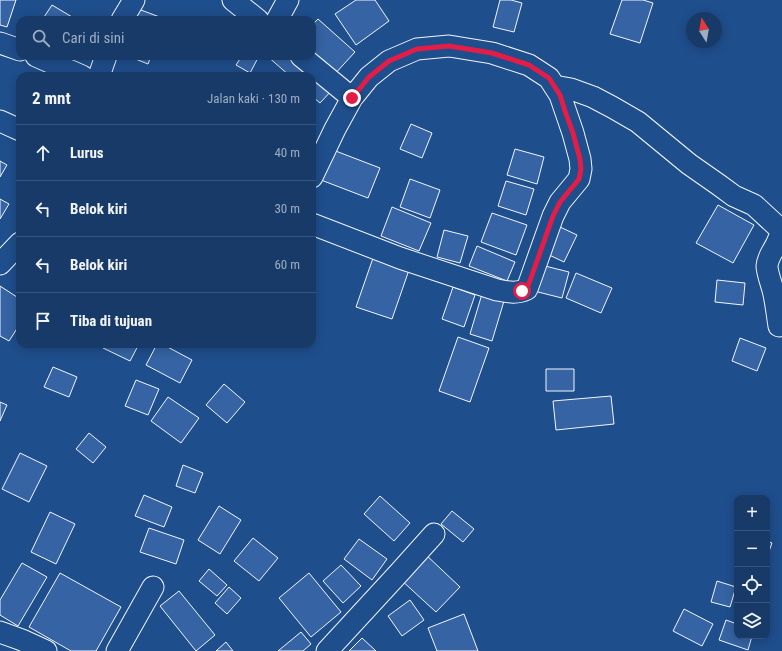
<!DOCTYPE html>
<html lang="id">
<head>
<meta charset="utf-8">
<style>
  body { margin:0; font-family:"Roboto Condensed",sans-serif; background:#244571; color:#f1f3f6 }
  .controls { position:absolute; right:12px; bottom:12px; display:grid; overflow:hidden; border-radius:8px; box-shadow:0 2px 10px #0003 }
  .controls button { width:36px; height:36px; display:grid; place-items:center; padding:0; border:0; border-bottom:1px solid #36547d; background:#173a69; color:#f1f3f6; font:20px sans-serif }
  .compass { position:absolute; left:686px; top:12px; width:36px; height:36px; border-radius:50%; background:#173a69; box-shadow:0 2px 10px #0003; rotate:349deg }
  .stop { position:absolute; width:12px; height:12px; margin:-9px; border:3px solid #e11d48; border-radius:50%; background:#fff }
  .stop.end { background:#e11d48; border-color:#fff; box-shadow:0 1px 4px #0008 }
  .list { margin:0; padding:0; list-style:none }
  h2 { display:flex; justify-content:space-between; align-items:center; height:52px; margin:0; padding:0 16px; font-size:17px }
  h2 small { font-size:13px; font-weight:400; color:#9eadc0 }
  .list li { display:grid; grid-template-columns:26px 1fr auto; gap:12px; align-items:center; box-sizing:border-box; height:56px; padding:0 16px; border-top:1px solid #36547d }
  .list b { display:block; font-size:15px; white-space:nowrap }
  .list em { font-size:13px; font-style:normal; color:#9eadc0 }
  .icon { flex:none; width:22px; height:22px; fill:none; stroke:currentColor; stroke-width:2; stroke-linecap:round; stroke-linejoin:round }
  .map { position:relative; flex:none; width:782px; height:651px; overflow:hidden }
  .search { position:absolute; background:#173a69; box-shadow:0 2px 10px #0003; left:16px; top:16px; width:300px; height:44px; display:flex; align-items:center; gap:10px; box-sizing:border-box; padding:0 14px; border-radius:12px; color:#9eadc0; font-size:15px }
  .panel { position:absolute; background:#173a69; box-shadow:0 2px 10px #0003; left:16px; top:72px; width:300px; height:276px; border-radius:12px }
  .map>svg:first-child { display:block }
  .building { fill:#3563a3; stroke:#f2f6ff }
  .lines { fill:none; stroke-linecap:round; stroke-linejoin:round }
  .minor-casing { stroke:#f2f6ff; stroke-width:23 }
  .minor { stroke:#1f4e8c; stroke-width:21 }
  .route { stroke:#e11d48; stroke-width:5 }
</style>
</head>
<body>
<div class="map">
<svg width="782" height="651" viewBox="0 0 782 651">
  <rect width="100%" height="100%" fill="#1f4e8c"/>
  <!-- building -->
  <path class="building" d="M0,0H16L7,27L0,25Z
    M356,0H375L389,21L356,45L335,14Z
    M500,0H511L522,3L514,32L493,27Z
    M622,0H643L653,3L640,43L610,34Z
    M52,5L77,20H42Z
    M133,7L165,19V20H128Z
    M318,19L355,52L332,77L312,56V25Z
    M128,56H151L148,64Z
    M242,56H259L250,73L236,65Z
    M267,56H295L332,90L320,103L312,96V76H290Z
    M411,124L432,133L422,158L400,149Z
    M515,149L544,157L537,184L507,175Z
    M333,150L380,168L368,198L321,180Z
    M0,161L7,165L0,177Z
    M410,179L440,190L430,218L400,207Z
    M506,181L534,189L526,215L498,206Z
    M0,199L9,204L0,219Z
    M718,205L754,225L733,263L696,243Z
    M392,207L431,223L419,251L381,236Z
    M492,213L527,225L516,255L481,242Z
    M558,226L577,235L564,262L545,253Z
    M444,230L468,236L460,263L437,257Z
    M477,246L515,262L507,281L469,266Z
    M373,258L409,270L392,319L356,307Z
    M537,264L569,272L562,298L530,290Z
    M576,273L612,288L601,313L566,298Z
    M717,280L745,283L743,305L715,302Z
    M0,286L20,299V324L9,341L0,336Z
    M453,287L475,295L464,327L442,319Z
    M482,294L504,301L492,341L470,334Z
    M458,337L489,348L470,402L439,391Z
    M740,338L766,348L757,371L732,361Z
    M105,344H139L130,361L103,348Z
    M157,344H162L192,360L180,383L146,365Z
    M53,367L77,377L69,397L44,387Z
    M546,369H574V391H546Z
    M136,380L159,389L148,415L125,406Z
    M224,384L245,402L227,423L206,405Z
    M611,396L614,424L556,430L553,401Z
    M168,397L199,418L181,443L151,421Z
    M0,402L7,405L0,421Z
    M89,433L106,447L93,463L76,449Z
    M20,453L47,466L29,502L2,489Z
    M183,465L203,473L195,493L176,486Z
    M144,495L172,507L164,527L135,516Z
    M380,496L410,523L394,541L364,514Z
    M219,506L241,520L220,554L198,540Z
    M452,511L474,529L463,542L441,524Z
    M50,512L75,524L56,564L31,552Z
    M149,528L184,540L176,564L140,552Z
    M253,538L278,558L259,581L234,561Z
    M359,539L387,559L372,580L344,559Z
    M767,541L772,543L767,557Z
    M424,553L460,587L436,612L400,579Z
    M22,563L47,577L18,626L0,615V600Z
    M341,565L361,586L343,603L323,581Z
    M209,569L227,585L217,596L199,581Z
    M60,573L121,607L96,651H71L29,627Z
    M309,573L341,612L311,637L279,598Z
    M717,581L736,587L730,607L711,602Z
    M229,587L241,598L227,614L215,603Z
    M179,591L215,635L196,651L160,606Z
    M410,600L424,620L402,636L388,616Z
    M684,609L713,624L702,646L673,631Z
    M464,614L478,651H437L428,628Z
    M726,620L737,624V636H752L748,650L719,640Z
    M301,632L311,644L303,651H278Z
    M362,638L376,651H349Z
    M226,642L233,651H216Z"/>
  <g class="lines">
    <!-- minor casing -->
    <g class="minor-casing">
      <path id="minor" d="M233,0L258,20
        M122,20L134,0
        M277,20L288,0
        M0,43L20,50
        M36,56L82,76
        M301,56L352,98
        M99,76L106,56
        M554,86L571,89L593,97L612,107L638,122L689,164L719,185L734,196L754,205L780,229C782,243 768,252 767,266C767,272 771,283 773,290C776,302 777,314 779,326
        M0,121L20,130
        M312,177L335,129L352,98L369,77L389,61L417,49L449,46L492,53L529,65L549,78L560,95L573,133L580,159L581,169L579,179L560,202L553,216L527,289C517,294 508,292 497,290L400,258L312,224
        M0,264L20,243
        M0,632L22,640L46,651
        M117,651L153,587
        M327,651L398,574L434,534"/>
    </g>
    <!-- minor -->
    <use href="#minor" class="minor"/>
  </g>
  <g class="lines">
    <!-- route -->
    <path class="route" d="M352,98L369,77L389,61L417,49L449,46L492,53L529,65L549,78L560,95L565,111L573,133L580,159L581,169L579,179L560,202L553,216L527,289L522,291"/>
  </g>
</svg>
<div class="controls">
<button>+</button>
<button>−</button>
<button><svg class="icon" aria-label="locate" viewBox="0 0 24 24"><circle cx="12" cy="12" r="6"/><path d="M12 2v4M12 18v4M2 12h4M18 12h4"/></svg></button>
<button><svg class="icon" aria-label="layers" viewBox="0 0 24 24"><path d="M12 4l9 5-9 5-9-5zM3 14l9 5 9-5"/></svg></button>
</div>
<svg class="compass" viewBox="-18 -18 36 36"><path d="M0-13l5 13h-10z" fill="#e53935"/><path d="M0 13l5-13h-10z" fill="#9eadc0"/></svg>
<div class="stop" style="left:522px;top:291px"></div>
<div class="stop end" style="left:352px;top:98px"></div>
<div class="search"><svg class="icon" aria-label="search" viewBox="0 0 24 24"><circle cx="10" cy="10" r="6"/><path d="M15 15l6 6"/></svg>Cari di sini</div>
<section class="panel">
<h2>2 mnt<small>Jalan kaki · 130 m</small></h2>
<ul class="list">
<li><svg class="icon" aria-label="ahead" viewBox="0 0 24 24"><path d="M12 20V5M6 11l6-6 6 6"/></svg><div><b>Lurus</b></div><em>40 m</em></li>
<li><svg class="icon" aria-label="left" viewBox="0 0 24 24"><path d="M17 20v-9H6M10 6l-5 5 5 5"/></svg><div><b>Belok kiri</b></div><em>30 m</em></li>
<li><svg class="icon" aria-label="left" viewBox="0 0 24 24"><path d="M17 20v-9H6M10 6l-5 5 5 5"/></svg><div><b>Belok kiri</b></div><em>60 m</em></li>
<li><svg class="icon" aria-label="arrive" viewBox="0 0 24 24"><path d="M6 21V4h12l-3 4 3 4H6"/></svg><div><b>Tiba di tujuan</b></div></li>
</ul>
</section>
</div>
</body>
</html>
